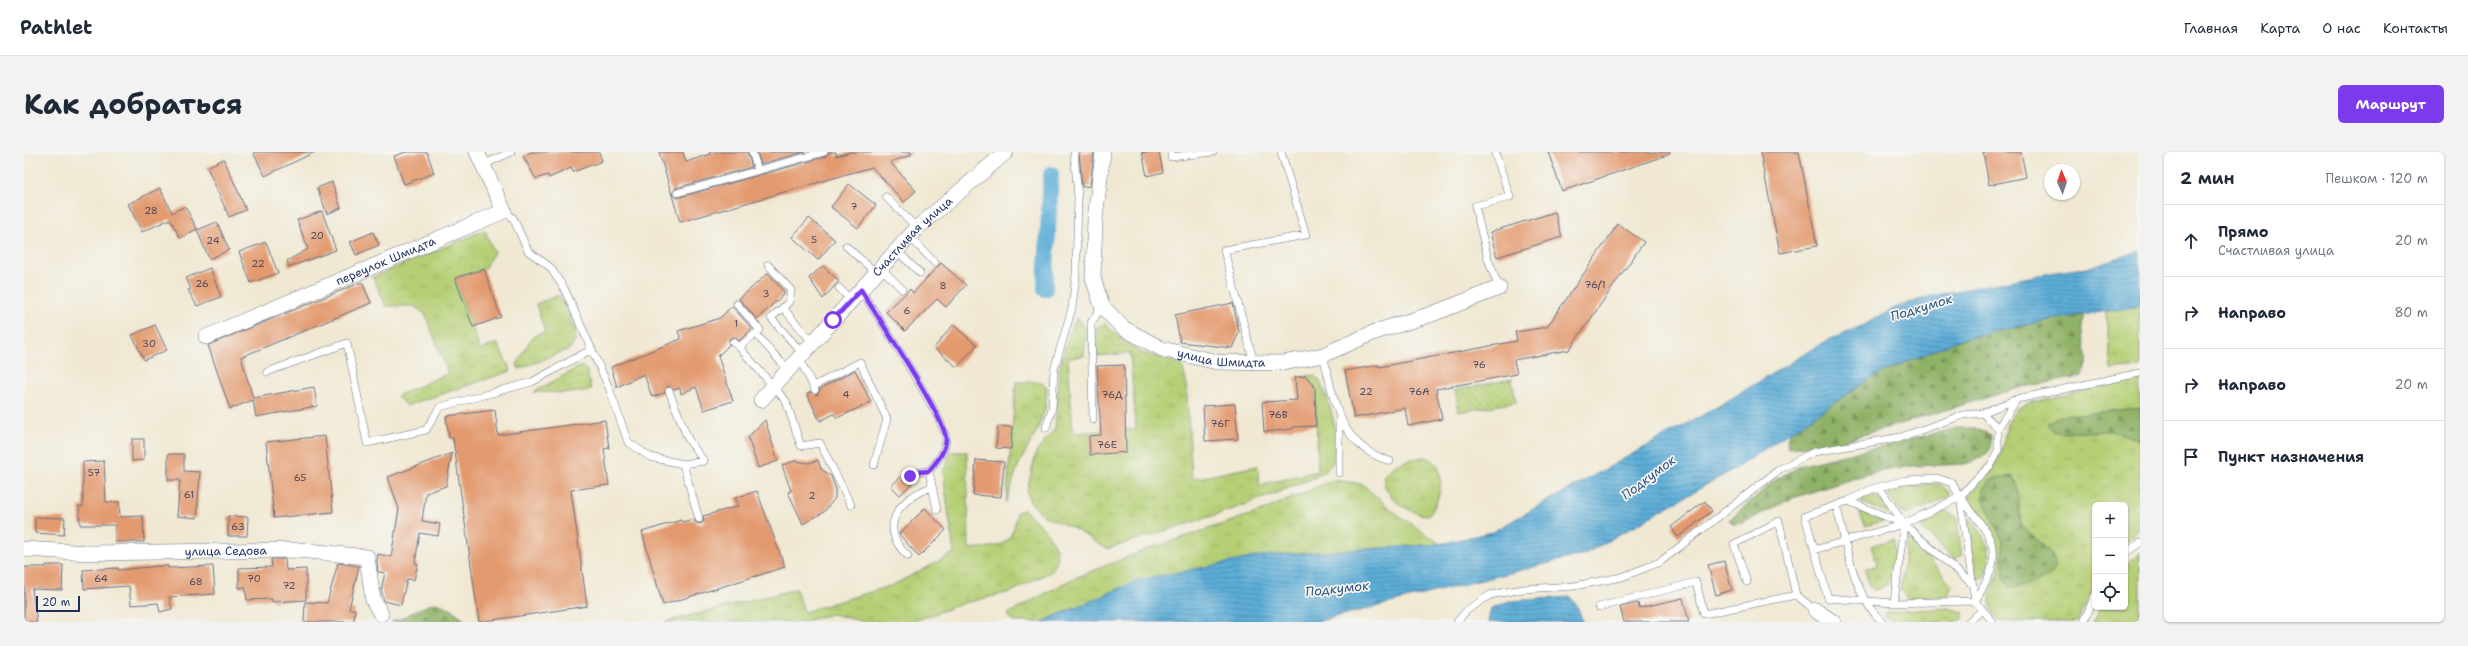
<!DOCTYPE html>
<html lang="ru">
<head>
<meta charset="utf-8">
<style>
  body { margin:0; font-family:"Shantell Sans",sans-serif; background:#f2f2f3; color:#1f2937 }
  .controls { position:absolute; right:12px; bottom:12px; display:grid; overflow:hidden; border-radius:6px; box-shadow:0 1px 3px #0004 }
  .controls button { width:36px; height:36px; display:grid; place-items:center; padding:0; border:0; border-bottom:1px solid #e0e1e3; background:#fff; color:#1f2937; font:20px sans-serif }
  .compass { position:absolute; left:2020px; top:12px; width:36px; height:36px; border-radius:50%; background:#fff; box-shadow:0 1px 3px #0004; rotate:357deg }
  .scale { position:absolute; left:12px; bottom:10px; width:44px; box-sizing:border-box; padding-left:4px; border:2px solid #1b2f5e; border-top:0; font-size:11px; line-height:14px; white-space:nowrap; color:#1b2f5e; -webkit-text-stroke:3px #f6f6f2; paint-order:stroke }
  .stop { position:absolute; width:12px; height:12px; margin:-9px; border:3px solid #7c3aed; border-radius:50%; background:#fff }
  .stop.end { background:#7c3aed; border-color:#fff; box-shadow:0 1px 4px #0008 }
  .list { margin:0; padding:0; list-style:none }
  h2 { display:flex; justify-content:space-between; align-items:center; height:52px; margin:0; padding:0 16px; font-size:17px }
  h2 small { font-size:13px; font-weight:400; color:#747a83 }
  .list li { display:grid; grid-template-columns:26px 1fr auto; gap:12px; align-items:center; box-sizing:border-box; height:72px; padding:0 16px; border-top:1px solid #e0e1e3 }
  .list b { display:block; font-size:15px; white-space:nowrap }
  .list p { margin:0; font-size:13px; white-space:nowrap; color:#747a83 }
  .list em { font-size:13px; font-style:normal; color:#747a83 }
  .icon { flex:none; width:22px; height:22px; fill:none; stroke:currentColor; stroke-width:2; stroke-linecap:round; stroke-linejoin:round }
  .map { position:relative; flex:none; width:2116px; height:470px; overflow:hidden; border-radius:6px }
  header { display:flex; align-items:center; gap:24px; box-sizing:border-box; height:56px; padding:0 20px; background:#fff; border-bottom:1px solid #e0e1e3 }
  header strong { font-size:19px }
  nav { display:flex; gap:22px; margin-inline-start:auto; font-size:14px }
  .intro { display:flex; align-items:center; justify-content:space-between; box-sizing:border-box; height:96px; padding:0 24px }
  h1 { margin:0; font-size:28px }
  .button { padding:10px 18px; border-radius:6px; background:#7c3aed; color:#fff; font-size:14px; font-weight:700 }
  main { display:flex; gap:24px; padding:0 24px }
  aside { flex:1; background:#fff; border-radius:6px; box-shadow:0 1px 3px #0004 }
  .map>svg:first-child { display:block }
  .grass { fill:url(#grass-tufts); stroke:#687f6a }
  .forest { fill:url(#forest-firs); stroke:#567062 }
  .park { fill:url(#park-dots); stroke:#687f6a }
  .water { fill:url(#water-rules); stroke:#3c6e9a }
  .lines { fill:none; stroke-linecap:round; stroke-linejoin:round }
  .canal { stroke:#5dadd7; stroke-width:16 }
  .building { fill:#e39a6e }
  .service-casing { stroke:#667087; stroke-width:8 }
  .minor-casing { stroke:#667087; stroke-width:16 }
  .service { stroke:#fff; stroke-width:7 }
  .minor { stroke:#fff; stroke-width:15 }
  .route { stroke:#7c3aed; stroke-width:5 }
  .labels { text-anchor:middle; stroke-width:3.5; stroke-linejoin:round; paint-order:stroke }
  .number-label { font-size:10px; fill:#4d4a62 }
  .street-label { font-size:12px; fill:#1b2f5e; stroke:#f6f6f2 }
  .water-label { font-size:13px; font-style:italic; fill:#2f5582; stroke:#f6f6f2 }
</style>
</head>
<body>
<header>
<strong>Pathlet</strong>
<nav><a>Главная</a><a>Карта</a><a>О нас</a><a>Контакты</a></nav>
</header>
<div class="intro"><h1>Как добраться</h1><a class="button">Маршрут</a></div>
<main>
<div class="map">
<svg width="2116" height="470" viewBox="0 0 2116 470">
  <defs>
    <pattern id="grass-tufts" width="24" height="20" patternUnits="userSpaceOnUse"><rect width="24" height="20" fill="#b6cf75"/><path d="M3 7l-1-3M5 7V3M7 7l1-3M15 17l-1-3M17 17v-4M19 17l1-3" fill="none" stroke="#9cb268"/></pattern>
    <pattern id="forest-firs" width="22" height="20" patternUnits="userSpaceOnUse"><rect width="22" height="20" fill="#90b266"/><path d="M5 1l3.5 6h-7zM16 11l3.5 6h-7z" fill="#759157"/></pattern>
    <pattern id="park-dots" width="8" height="8" patternUnits="userSpaceOnUse"><rect width="8" height="8" fill="#b6cf75"/><path d="M2 2h.1M6 6h.1" fill="none" stroke="#9cb268" stroke-width="1.8" stroke-linecap="round"/></pattern>
    <pattern id="water-rules" width="6" height="5" patternUnits="userSpaceOnUse"><rect width="6" height="5" fill="#5dadd7"/><path d="M0 2.5h6" fill="none" stroke="#4c8db2"/></pattern>
  </defs>
  <rect width="100%" height="100%" fill="#f6f6f2"/>
  <filter id="ink" filterUnits="userSpaceOnUse"><feTurbulence type="fractalNoise" baseFrequency=".025" numOctaves="2"/><feDisplacementMap in="SourceGraphic" scale="8" xChannelSelector="R" yChannelSelector="G"/><feConvolveMatrix kernelMatrix="1 2 1 2 8 2 1 2 1" color-interpolation-filters="sRGB"/></filter>
  <filter id="wash" filterUnits="userSpaceOnUse"><feTurbulence type="fractalNoise" baseFrequency=".012" numOctaves="4" result="noise"/><feDisplacementMap in="SourceGraphic" scale="16" xChannelSelector="R" yChannelSelector="G"/><feGaussianBlur stdDeviation="0.9" result="paint"/><feColorMatrix in="noise" values="0 0 0 0 0 0 0 0 0 0 0 0 0 0 0 0 0 1.4 0 .05"/><feComposite in="paint" operator="in"/></filter>
  <g filter="url(#wash)">
    <rect width="100%" height="100%" fill="#f0e8d2"/>
    <!-- grass -->
    <path class="grass" d="M461,78L470,100L460,117L431,126L456,198L473,191L487,219L382,254L373,244L424,221L401,162L390,154H362L349,125Z
      M535,143L551,176V188L546,197L495,217L493,212L508,185L521,180L512,152Z
      M2116,147V215L2087,218L2082,161L2077,149Z
      M1054,166C1065,177 1061,189 1060,204L1044,206L1049,281L1112,277L1106,201L1073,204L1070,188L1073,175L1081,172L1098,188L1115,200L1158,212L1162,228L1168,327L1234,314L1235,333L1294,319L1291,235L1282,224L1289,223C1301,231 1304,250 1308,263C1311,275 1315,303 1307,313C1297,325 1281,329 1267,335C1208,360 1145,377 1083,397L1051,377L1020,364L1006,350L1003,340L1012,300L1031,277L1035,219L1047,175Z
      M557,214L563,219L567,238L547,241L510,240Z
      M2116,226V377L2101,392V353H2071V434L2053,470H1976C1953,443 1977,434 1976,407C1975,394 1967,377 1960,366C1954,359 1946,353 1944,344L1966,322L1977,303L1983,272L1993,257L2005,251Z
      M992,230H1018L1023,235L1021,257L1013,279L994,314L982,351Z
      M927,300H943L945,397C978,394 988,396 993,360L1001,358L1023,380L1032,397L1033,409L1028,419L987,440L940,451L888,470H841L808,462L776,470H641L772,437L780,460L869,433L930,401L919,321Z
      M1400,305C1425,307 1418,352 1404,363C1384,362 1360,345 1359,325C1368,312 1384,307 1400,305Z
      M1309,328L1338,332L1369,359L1416,392L1237,404L1051,455L1018,470H988L984,462L1046,428L1121,398L1238,359Z
      M1916,332L1926,341L1925,345L1883,362L1877,361L1864,343L1865,337L1881,333Z
      M1845,343L1854,345L1867,361L1866,362L1837,350L1838,347Z
      M1923,359L1932,365L1938,403L1930,407L1897,376V369Z
      M1835,360L1860,369L1841,374Z
      M1943,366H1946C1964,388 1972,400 1959,427L1953,428Z
      M1870,387C1870,404 1874,435 1851,438L1845,434L1841,417L1853,413L1847,394Z
      M1883,388H1888L1928,433L1924,444L1884,446L1876,438Z
      M2116,400V470H2069L2076,455H2101V416Z
      M1924,456L1939,460V467L1930,470H1869L1861,464L1863,460Z"/>
    <!-- forest -->
    <path class="forest" d="M2061,162C2060,168 2057,175 2058,181C2060,200 2070,206 2057,225L1998,235L1809,292L1764,296L1763,287L1768,278L1850,224L1934,188L1953,185L1987,167Z
      M2116,256V288L2089,279L2038,281L2029,279L2024,270L2042,263Z
      M1933,276H1951L1967,283L1966,298L1959,305L1945,312L1889,314L1847,321L1769,346L1719,371L1709,372L1705,368L1751,328L1778,313Z
      M1987,324C1999,336 1992,354 1997,370C2002,385 2053,409 2021,426C2010,432 1998,436 1986,435L1980,428L1978,389L1959,346L1960,336L1966,328Z
      M411,451C423,453 434,461 442,470H367C383,465 395,455 411,451Z"/>
    <!-- park -->
    <path class="park" d="M1488,227L1492,250L1435,260L1431,238Z"/>
    <!-- water -->
    <path class="water" d="M2116,99V154L2020,169L1934,188L1850,224L1712,316L1561,402L1291,470H1018L1115,428L1237,404L1416,392L1468,380L1693,255L1802,189L1840,173L1870,156L1907,144L2031,120L2062,116Z
      M1546,445L1553,453L1559,470H1464L1467,456L1486,449Z"/>
    <g class="lines">
      <!-- canal -->
      <path class="canal" d="M1021,137L1027,22"/>
    </g>
    <g id="blocks">
      <!-- building -->
      <path class="building" d="M229,0H291L241,24Z
        M382,0H403L410,21L380,32L370,4Z
        M507,0H575L578,9L549,20L547,16L525,26L524,23L512,27L499,4Z
        M635,0H659L662,10L686,2L685,0H723L728,15L652,36L648,42L652,46L801,5L805,0H812V4L827,0H887V3L866,10L892,39L880,50L848,15L656,70Z
        M733,0H781L737,12Z
        M1055,0H1070L1066,34L1058,35Z
        M1118,0H1135L1139,20L1123,24Z
        M1524,0H1646V2L1538,39Z
        M1736,0H1775L1793,94L1756,101Z
        M1959,0H1997L2002,25L1965,33Z
        M200,7L222,58L205,65L183,15Z
        M308,30L317,56L303,62L293,36Z
        M825,32L852,53L834,76L807,55Z
        M136,36L148,61L161,54L173,77L156,86L146,67L118,80L104,52Z
        M298,59L312,98L265,115L263,109L284,97L273,68Z
        M1531,60L1538,85L1473,105L1466,80Z
        M785,66L811,88L794,108L768,85Z
        M193,70L205,98L185,107L173,78Z
        M1594,72L1620,90L1545,198L1490,208L1493,222L1412,237L1418,267L1384,274L1381,256L1330,266L1321,219L1355,213V215L1493,189L1491,180L1523,175Z
        M349,80L355,93L332,103L326,90Z
        M242,90L254,121L227,131L215,100Z
        M917,111L942,133L922,155L913,147L881,179L862,160L886,137L889,141Z
        M799,114L815,129L799,147L785,126Z
        M186,116L197,145L173,154L164,138L167,137L162,126Z
        M460,117L477,165L449,175L431,126Z
        M744,121L761,141L733,167L715,147Z
        M338,130L347,151L217,205L229,246L290,235L293,254L232,265L229,248L206,257L184,193Z
        M1209,151L1215,180L1208,196L1156,190L1151,163Z
        M708,154L728,177L715,189L710,185L705,187V193L694,204L709,249L680,258L672,235L657,242L656,236L650,238L644,234L640,241L628,245L620,222L593,235L587,215L657,187L654,179L696,166Z
        M131,173L143,198L120,208L108,183Z
        M929,173L953,193L933,215L910,196Z
        M1100,213L1102,300L1066,303L1065,284L1077,283L1073,214Z
        M831,218L847,250L813,266L810,262L796,269L783,242L787,240L793,243L796,237Z
        M1282,224L1291,235L1292,274L1269,275V277L1240,280L1238,250L1273,248L1271,225Z
        M1211,252L1214,287L1181,289L1179,254Z
        M471,258L474,283L581,268L585,296L580,297L585,333L547,338L563,454L455,470L429,286H425L422,264Z
        M741,268L754,309L734,316L724,285Z
        M974,274L988,275L987,297L972,296Z
        M301,284L309,360L250,366L242,290Z
        M108,287H120V308L108,309Z
        M428,301L422,334L402,341L398,369L416,372L414,384L396,381L391,411L394,412L390,428L383,427L377,453L360,449L357,438L361,421L354,420L353,409L354,402L367,405L375,357L364,325Z
        M144,302H160V319L176,320L173,366L153,364L156,328H144Z
        M794,308L797,317L807,324L811,335V346L800,360L779,372L764,340L767,339L758,313L771,309L785,311Z
        M952,308L980,310L977,345L949,343Z
        M80,309L82,350H95L96,365L119,364L120,390H91V373H56L55,354L59,355V310Z
        M882,320V328L890,329L876,343L867,334Z
        M733,339L761,415L639,453L618,380L657,368L658,370L670,367L672,371L677,372L680,369L679,364L715,354L711,346Z
        M1681,349L1688,359L1654,385L1647,375Z
        M901,356L922,378L895,405L875,382Z
        M204,364L224,365L223,384H204Z
        M11,365L41,366L40,383L11,381Z
        M247,407H261L262,418L282,417V448L248,450V447L223,448L221,435L215,436V416L248,415Z
        M1700,409L1708,438L1692,443L1684,413Z
        M314,411L335,414L325,457H331L330,470H280L281,450L303,451Z
        M22,413H39L38,438L8,437L13,470H0V415H22Z
        M135,414H144V416L189,414L191,442L145,445L148,457L136,460L134,451L107,453L105,434L60,437L59,418L94,416V418Z
        M1659,446L1665,470H1600L1596,455L1614,451L1615,456Z"/>
    </g>
  </g>
  <g filter="url(#ink)">
    <use href="#blocks" fill-opacity="0" stroke="#667087" stroke-width="1"/>
    <g class="lines">
      <!-- service casing -->
      <g class="service-casing">
        <path id="service" d="M728,0L734,18
          M1147,0V5L1189,0
          M1472,0L1471,1L1486,45L1451,54L1464,107L1475,136
          M459,13L487,0
          M653,41L800,0
          M862,45L893,76
          M480,59L489,66L504,99L526,115L541,138L585,236L604,290L626,305L659,312L675,367
          M886,85L911,111
          M822,94L852,121
          M873,99L896,121
          M744,113L767,138L765,150L747,166L779,202
          M857,116L878,137
          M815,136L827,148
          M837,138C851,161 922,268 922,287C922,299 913,309 905,319L913,358
          M713,152L736,178L715,195L762,249L777,294L796,291L827,353
          M759,156L789,191
          M732,182L764,218
          M709,190L715,195
          M1299,203C1311,249 1314,294 1366,309
          M775,206L791,238
          M1230,211L1200,98L1282,83L1257,0
          M243,220L323,191L343,291L402,278L416,255L508,230L568,197
          M790,234L836,210L863,267L850,313
          M645,239L664,287L680,309L659,312
          M1315,267V321
          M1069,268L1067,171L1078,154
          M1022,276L1028,256L1030,218L1048,156L1052,123L1054,45L1050,0
          M1974,276L1993,247
          M885,324L895,320L905,319
          M1913,326L1928,331L1936,345L1951,449L1870,451L1804,446L1781,364L1824,349L1848,337L1882,328Z
          M1855,335L1880,372L1949,433
          M1937,346C1970,388 1983,400 1951,449L1969,470
          M1824,349L1880,372
          M1812,353C1822,389 1829,446 1859,470
          M1790,398L1880,372
          M2101,401L2116,391
          M884,404C853,376 874,346 908,335
          M1723,430L1710,392L1755,369L1772,443L1791,458
          M1870,451L1880,372L1936,345L1951,328L1967,313L1974,298V276L1958,261
          M1575,455L1672,430L1680,462L1772,443
          M1433,470L1443,458L1466,443L1499,437L1550,434L1598,425L1636,410L1756,317L1790,300L1877,285L1939,263L1958,261L1993,247L2116,221
          M1944,470L1959,458
          M2060,470L2071,443"/>
      </g>
      <!-- minor casing -->
      <g class="minor-casing">
        <g id="minor">
          <path id="s1" d="M1079,0L1071,67L1069,126L1078,154L1099,176L1138,197L1193,210L1259,211L1299,203L1351,180L1408,162L1475,136"/>
          <path id="s2" d="M182,185L480,59L453,0"/>
          <path id="s3" d="M737,248L893,76L982,0"/>
          <path id="s4" d="M0,397L66,401L274,398L343,405L349,448L357,462"/>
          <path d="M1791,458L1809,470"/>
        </g>
      </g>
      <!-- service -->
      <use href="#service" class="service"/>
      <!-- minor -->
      <use href="#minor" class="minor"/>
    </g>
  </g>
  <g class="lines" filter="url(#ink)">
    <!-- route -->
    <path class="route" d="M809,168L837,138C851,161 922,267 922,287C922,299 913,309 905,319L894,320L886,324"/>
  </g>
  <g class="labels">
    <!-- number labels -->
    <g class="number-label">
      <text x="830" y="58">7</text>
      <text x="127" y="62">28</text>
      <text x="293" y="87">20</text>
      <text x="790" y="91">5</text>
      <text x="189" y="92">24</text>
      <text x="234" y="115">22</text>
      <text x="178" y="135">26</text>
      <text x="1571" y="136">76/1</text>
      <text x="919" y="137">8</text>
      <text x="742" y="145">3</text>
      <text x="883" y="162">6</text>
      <text x="712" y="175">1</text>
      <text x="125" y="195">30</text>
      <text x="1455" y="216">76</text>
      <text x="1342" y="243">22</text>
      <text x="1395" y="243">76А</text>
      <text x="822" y="246">4</text>
      <text x="1088" y="246">76Д</text>
      <text x="1254" y="266">76В</text>
      <text x="1196" y="275">76Г</text>
      <text x="1083" y="296">76Е</text>
      <text x="70" y="324">57</text>
      <text x="276" y="329">65</text>
      <text x="165" y="346">61</text>
      <text x="788" y="347">2</text>
      <text x="214" y="378">63</text>
      <text x="77" y="430">64</text>
      <text x="230" y="430">70</text>
      <text x="172" y="433">68</text>
      <text x="265" y="437">72</text>
    </g>
    <!-- street labels -->
    <g class="street-label">
      <text dy="4" stroke="none"><textPath href="#s3" startOffset="223">Счастливая улица</textPath></text>
      <text dy="4" stroke="none"><textPath href="#s2" startOffset="195">переулок Шмидта</textPath></text>
      <text dy="4" stroke="none"><textPath href="#s1" startOffset="291">улица Шмидта</textPath></text>
      <text dy="4" stroke="none"><textPath href="#s4" startOffset="202">улица Седова</textPath></text>
    </g>
    <!-- water labels -->
    <g class="water-label">
      <text transform="translate(1897 155) rotate(-17)" y="5">Подкумок</text>
      <text transform="translate(1624 325) rotate(-37)" y="5">Подкумок</text>
      <text transform="translate(1313 436) rotate(-6)" y="5">Подкумок</text>
    </g>
  </g>
</svg>
<div class="controls">
<button>+</button>
<button>−</button>
<button><svg class="icon" aria-label="locate" viewBox="0 0 24 24"><circle cx="12" cy="12" r="6"/><path d="M12 2v4M12 18v4M2 12h4M18 12h4"/></svg></button>
</div>
<svg class="compass" viewBox="-18 -18 36 36"><path d="M0-13l5 13h-10z" fill="#e53935"/><path d="M0 13l5-13h-10z" fill="#747a83"/></svg>
<div class="scale">20 m</div>
<div class="stop" style="left:809px;top:168px"></div>
<div class="stop end" style="left:886px;top:324px"></div>
</div>
<aside>
<h2>2 мин<small>Пешком · 120 m</small></h2>
<ul class="list">
<li><svg class="icon" aria-label="ahead" viewBox="0 0 24 24"><path d="M12 20V5M6 11l6-6 6 6"/></svg><div><b>Прямо</b><p>Счастливая улица</p></div><em>20 m</em></li>
<li><svg class="icon" aria-label="right" viewBox="0 0 24 24"><path d="M7 20v-9h11M14 6l5 5-5 5"/></svg><div><b>Направо</b></div><em>80 m</em></li>
<li><svg class="icon" aria-label="right" viewBox="0 0 24 24"><path d="M7 20v-9h11M14 6l5 5-5 5"/></svg><div><b>Направо</b></div><em>20 m</em></li>
<li><svg class="icon" aria-label="arrive" viewBox="0 0 24 24"><path d="M6 21V4h12l-3 4 3 4H6"/></svg><div><b>Пункт назначения</b></div></li>
</ul>
</aside>
</main>
</body>
</html>
